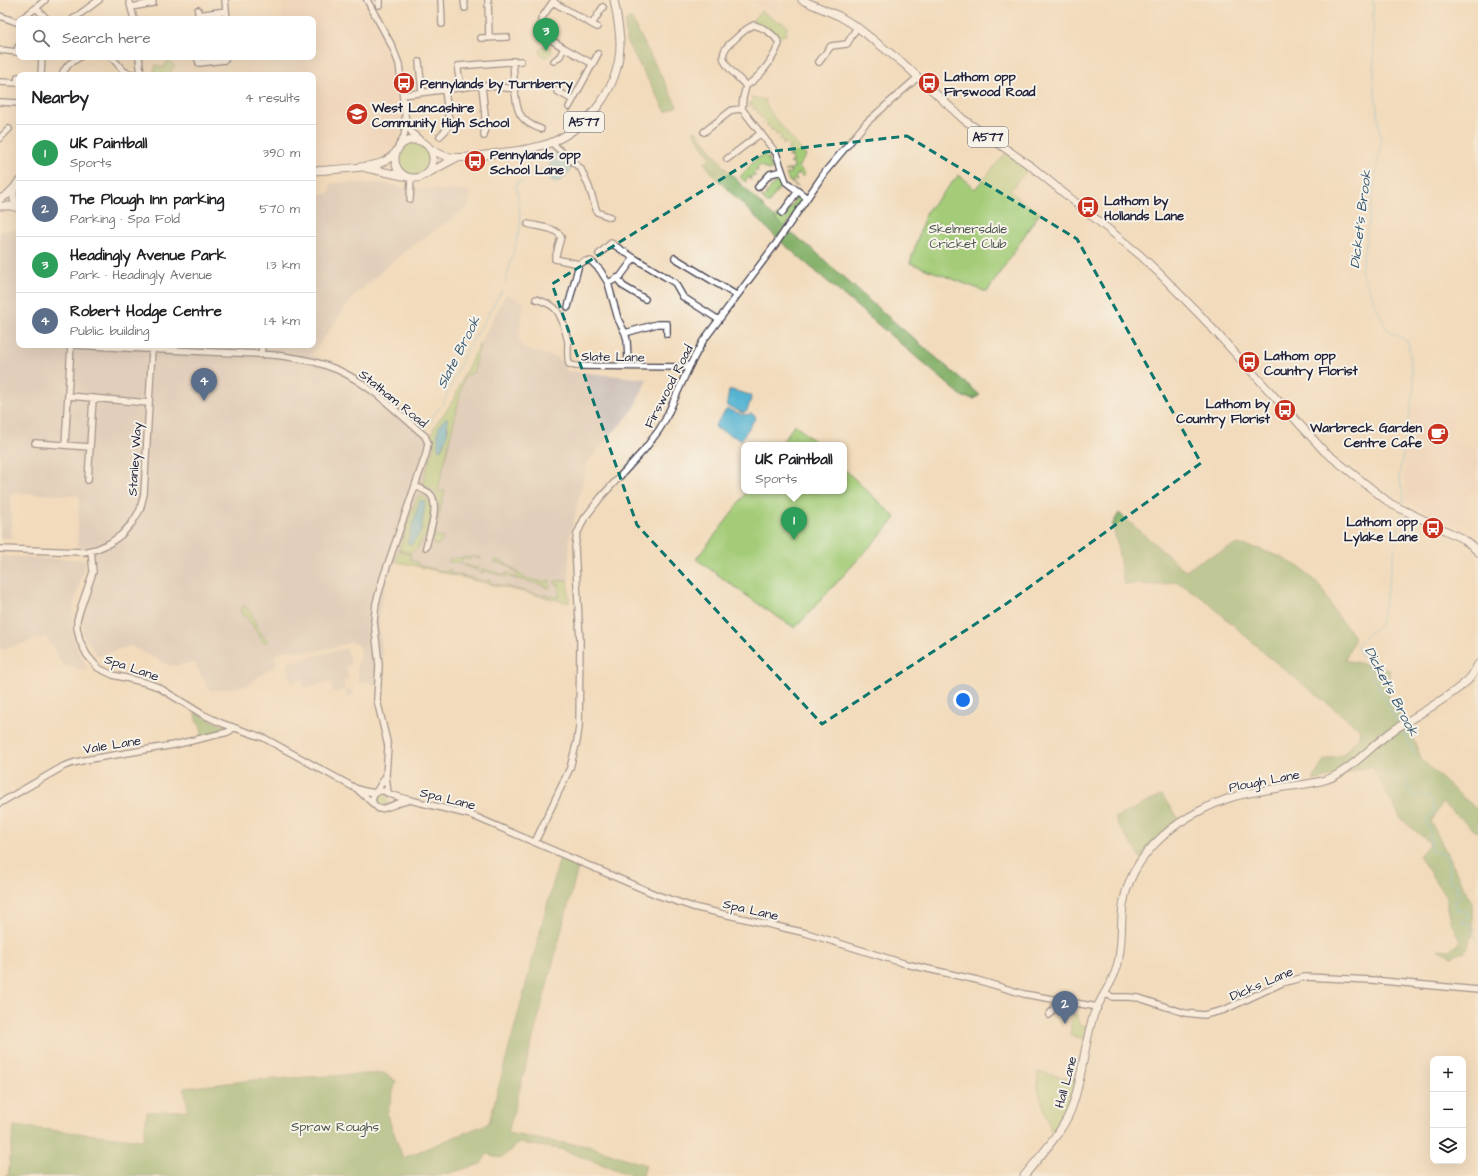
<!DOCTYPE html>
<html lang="en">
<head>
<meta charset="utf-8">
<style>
  body { margin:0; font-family:"Architects Daughter",sans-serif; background:#f6f6f6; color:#202124 }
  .controls { position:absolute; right:12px; bottom:12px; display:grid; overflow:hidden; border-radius:8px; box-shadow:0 4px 16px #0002 }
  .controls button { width:36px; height:36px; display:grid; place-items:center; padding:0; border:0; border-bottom:1px solid #e0e0e0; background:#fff; color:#202124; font:20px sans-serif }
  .you { position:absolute; left:963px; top:700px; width:14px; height:14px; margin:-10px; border:3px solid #fff; border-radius:50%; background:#1a73e8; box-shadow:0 0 0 6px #1a73e833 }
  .badge { display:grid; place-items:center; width:26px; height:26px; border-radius:50%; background:#7c3aed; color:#fff; font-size:13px; font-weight:700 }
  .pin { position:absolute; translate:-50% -33px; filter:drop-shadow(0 1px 2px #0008) }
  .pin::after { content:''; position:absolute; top:21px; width:14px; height:12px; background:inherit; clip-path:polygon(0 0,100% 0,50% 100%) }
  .popup { position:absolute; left:741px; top:442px; width:106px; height:52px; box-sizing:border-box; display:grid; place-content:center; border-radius:8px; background:#fff; filter:drop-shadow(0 1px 3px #0005); font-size:13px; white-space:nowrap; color:#757577 }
  .popup b { font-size:15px; color:#202124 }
  .popup::after { content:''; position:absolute; left:50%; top:100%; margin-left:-8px; border:8px solid transparent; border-top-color:#fff }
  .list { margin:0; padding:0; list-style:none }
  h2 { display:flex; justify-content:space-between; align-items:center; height:52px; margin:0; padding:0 16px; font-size:17px }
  h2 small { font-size:13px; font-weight:400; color:#757577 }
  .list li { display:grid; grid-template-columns:26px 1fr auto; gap:12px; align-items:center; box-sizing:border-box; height:56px; padding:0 16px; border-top:1px solid #e0e0e0 }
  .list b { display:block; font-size:15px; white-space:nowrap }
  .list p { margin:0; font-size:13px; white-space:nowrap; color:#757577 }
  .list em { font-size:13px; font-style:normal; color:#757577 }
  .icon { flex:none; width:22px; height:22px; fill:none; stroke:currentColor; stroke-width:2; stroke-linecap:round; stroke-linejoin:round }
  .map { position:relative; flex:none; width:1478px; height:1176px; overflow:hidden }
  .search { position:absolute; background:#fff; box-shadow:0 4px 16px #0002; left:16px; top:16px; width:300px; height:44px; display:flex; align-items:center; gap:10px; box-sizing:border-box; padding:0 14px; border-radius:8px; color:#757577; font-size:15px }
  .panel { position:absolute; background:#fff; box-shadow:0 4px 16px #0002; left:16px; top:72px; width:300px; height:276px; border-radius:8px }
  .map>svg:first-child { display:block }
  .built { fill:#edd1ba }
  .industrial { fill:#cec1ba }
  .green { fill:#a4cc78; stroke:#63775a; fill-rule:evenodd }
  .forest { fill:#83b068; stroke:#526952 }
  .water { fill:#54b4d2; stroke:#3b6b86 }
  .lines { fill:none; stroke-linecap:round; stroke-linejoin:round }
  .stream { stroke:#54b4d2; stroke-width:1 }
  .minor-casing { stroke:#413e4e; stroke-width:8 }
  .major-casing { stroke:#413e4e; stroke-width:9 }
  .minor { stroke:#fff; stroke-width:5.5 }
  .major { stroke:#fff; stroke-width:7 }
  .marked { fill:none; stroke:#0f766e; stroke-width:3; stroke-dasharray:8 5; stroke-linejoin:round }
  .labels { text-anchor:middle; stroke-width:4; stroke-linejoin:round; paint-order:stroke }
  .shield { fill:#f7f3e8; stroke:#62616f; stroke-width:1 }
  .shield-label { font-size:12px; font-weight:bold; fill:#22223b }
  .poi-label { font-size:13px; font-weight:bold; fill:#22223b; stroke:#f7f3e8; text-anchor:start }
  .park-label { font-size:13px; fill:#49554d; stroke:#f7f3e8 }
  .street-label { font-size:13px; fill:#22223b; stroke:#f7f3e8 }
  .water-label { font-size:14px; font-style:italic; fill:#345570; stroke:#f7f3e8 }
</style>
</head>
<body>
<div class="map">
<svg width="1478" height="1176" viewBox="0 0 1478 1176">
  <rect width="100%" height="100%" fill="#f7f3e8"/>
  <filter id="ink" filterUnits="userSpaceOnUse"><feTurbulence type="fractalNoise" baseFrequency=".025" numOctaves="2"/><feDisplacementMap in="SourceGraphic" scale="8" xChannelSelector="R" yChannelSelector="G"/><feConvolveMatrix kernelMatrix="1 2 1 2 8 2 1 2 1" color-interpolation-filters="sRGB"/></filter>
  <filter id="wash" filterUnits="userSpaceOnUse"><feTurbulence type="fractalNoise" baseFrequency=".012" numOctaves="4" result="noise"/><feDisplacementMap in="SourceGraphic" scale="16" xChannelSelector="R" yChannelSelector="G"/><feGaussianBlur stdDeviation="0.9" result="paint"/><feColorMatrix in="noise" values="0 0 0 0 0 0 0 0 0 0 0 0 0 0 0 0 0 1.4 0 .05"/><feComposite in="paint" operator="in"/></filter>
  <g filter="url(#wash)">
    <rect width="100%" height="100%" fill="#f2dbbc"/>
    <!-- built -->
    <path class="built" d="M284,0H330L331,8H349V4L366,5L387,42L391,53L389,58L394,59L401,105L402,123L400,135L394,148L385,155L374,161L356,167L313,171V75H287L285,57H313V19H280V17L283,14Z
      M751,0H777L776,3V6L779,7L774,14Z
      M1413,405H1456L1450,438L1458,440V443L1478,446V493L1469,492L1462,527L1406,502L1404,462Z"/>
    <!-- industrial -->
    <path class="industrial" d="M331,183H380L405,188L470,191L468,207L400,255L355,295L311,355L331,361L359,375L392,400L431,434L448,439L464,374L506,294L524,303L518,338L524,349L559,358L567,371L647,379L634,409L587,462L569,541V603L395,561L384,592L380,609L379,626L383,655V686L373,685L367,681H363L359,683L357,668L361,651L359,645L351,642L335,647L309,652L287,650L282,651L274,657L278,663L246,686L210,691L194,663L171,666L130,646L98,656L83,635L82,613L94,576L95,561L77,545L79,496L11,493V538H0V232L19,229V345H313V196L329,194Z
      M0,556L86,560L73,609L74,639L88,671L63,665L46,637L0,650Z
      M347,648L351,665L346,666L349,679L343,681L345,690L352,689L353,696L347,697L345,690L333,693L330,681L304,688L302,680L291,682L286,663Z"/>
    <!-- green -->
    <path class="green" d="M761,11L771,17L776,21L782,22L787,26L786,35L778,37L753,23L754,18Z
      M540 51a6 6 0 1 1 12 0a6 6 0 1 1-12 0Z
      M168,60L175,66L168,75H156L153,74L156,65L163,68Z
      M751,97L766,100L765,103L773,116L806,156L798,167L805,174L803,177L799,173L795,177L797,180L796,181L794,179L792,182L799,188L789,181L786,174L791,173L790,170L785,171L794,168L793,163H790L793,162L792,156L788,157V156L791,155L790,150H787L789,147L785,143L782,145V144L784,142L781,139L779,140L781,137L778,134L775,136L777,133L774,130L772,131L768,125L766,127L768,125L765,122L762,124L765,121L762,117L759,118L761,116L759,113L757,114L758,113L755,108L752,110L755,108L752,105L749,107L748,106L749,103H752L753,98Z
      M398 159a16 16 0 1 1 32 0a16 16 0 1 1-32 0Z
      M1006,153L1028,169L1010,191L1023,202L1040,212L987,292L910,263L926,212L959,175L975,189Z
      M764,155L767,158L768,157V160L772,169L767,170L761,165L757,169L758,172L756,170L753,174L756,176L753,175L750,178L752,180L748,177L745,182L740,177L756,159Z
      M776,179L777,181H782L788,188L783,184L780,187L768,204L761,197L764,198L767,195L765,193H767L775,182L773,180Z
      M798,195L802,198V201L785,228L775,218L778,214L784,217Z
      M480,343L474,372L464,378L438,490L439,492L445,490L434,536L443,538V540L439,545H434L432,541C436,528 444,504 434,492C431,488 425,487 422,482H424V478L434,446L431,434L437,422L447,410L455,397L462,379ZM449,427L442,449L438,448V440Z
      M795,424L818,445H780Z
      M844,469L896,518L795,628L764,608L696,559L726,521L747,491H844Z
      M421,496C438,499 430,523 426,534C424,539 419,542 418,548L410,553L402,551L399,548L400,546L416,500L418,498L417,497Z
      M399,549L401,552L410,554L411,560L418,563V565L447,572L448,570H451L450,573L488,582V579L491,580L490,583L545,596L547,593V596L559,597V584H555L554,581L568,580L569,603L395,561Z
      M465,557H477L482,558L481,559L471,557L470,560L462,558L460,563L477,568L479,566L478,573L477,570L464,566V565L459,564V563L448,562L449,559Z
      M495,559L506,563L524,578L543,582L550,580V588L546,589L547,586L483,571L481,574L483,567L484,569L506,575L507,572L515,578L518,575L507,565L494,562Z
      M243,606C254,609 254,624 260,632C262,636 266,638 269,641L264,643L246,616L244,617L240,611Z
      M376 800a6 6 0 1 1 12 0a6 6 0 1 1-12 0Z
      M1072,1014H1077V1019L1080,1025L1089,1026L1086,1039L1070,1036Z
      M1038,1072L1077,1080L1066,1113L1052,1133L1038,1089Z"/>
    <!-- forest -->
    <path class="forest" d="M631,18L677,106L666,112L626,41L625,22Z
      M696,130L726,169L785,228L777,238L715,177L704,163L710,157L693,132Z
      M788,231L810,247L872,303L980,395L974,399L963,397L780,241Z
      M1119,513L1186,571L1200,561L1238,544L1259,549L1281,557L1304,570L1322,589L1335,612L1355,638L1345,660L1390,670L1389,700L1407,723L1422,760L1451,787L1478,810V833L1442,803L1431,822L1472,903L1473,933L1465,951L1452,957L1438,949L1450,950L1460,942L1452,924L1445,896L1419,856L1430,843L1401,819L1372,766L1314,781V777L1324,760L1342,755L1359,737L1360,729L1319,697L1269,657L1204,599L1176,581L1163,585L1124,584L1116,539L1112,525Z
      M194,712L228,728L227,730L197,738L202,733L200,726L196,721L195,714Z
      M1162,795L1180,821L1141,858L1118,825L1115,818Z
      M560,857L577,863L578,868L508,1133L548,1141L589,1146L646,1165L643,1175L645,1176H633L560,1149L519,1143L501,1158L487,1154L481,1164L439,1176H5L8,1175L14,1126L143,1140L147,1112L188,1110L184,1088L254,1080L384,1073L396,1081L387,1114L403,1158L489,1123Z"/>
    <!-- water -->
    <path class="water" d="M554,149L573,166C568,175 564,180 554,183L548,175L551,171C549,163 550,156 554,149Z
      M732,390L750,395L751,399L747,411L743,413L728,406L727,403L729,391Z
      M727,409L743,415L752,414L756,417L741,440L716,428L715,425Z
      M446,418L448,419L447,435L442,449L439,450L438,448C438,436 435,426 446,418Z
      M420,500L424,501L425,505L421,532L411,545L407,543L408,540Z"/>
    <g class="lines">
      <!-- stream -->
      <path class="stream" d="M1373,0L1374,85L1381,140L1361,271L1386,328L1408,342L1414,387L1399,477L1404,498L1403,506
        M516,186L517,182H522C529,172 541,172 549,165
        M505,283L521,224L517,189L515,186
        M433,422L431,419L432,417L443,404L463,357L502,291
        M1398,723L1356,645L1371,631L1380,625L1402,513
        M1402,729L1415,754
        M1403,768L1402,770C1411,779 1406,787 1413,797L1420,794L1430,798L1434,807L1433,814L1426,820L1430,831L1431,851L1447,855L1448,863L1449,882L1458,885L1456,892L1463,894L1464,897L1456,899L1454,904L1457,910L1468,912V918L1461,922L1470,924L1476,929L1471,932L1478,941"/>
    </g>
  </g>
  <g filter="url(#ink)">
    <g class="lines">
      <!-- minor casing -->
      <g class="minor-casing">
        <path id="minor" d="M129,0L134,19
          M225,0L227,19
          M367,0L392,46L399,64L406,123L404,136L397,149
          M441,0L442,24
          M464,0L465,8
          M488,0L489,38
          M554,0L541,19V30L545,36L564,48L593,64
          M553,2L597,27
          M379,5V0
          M131,7L153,3L152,0
          M36,8L47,19
          M198,10V15L226,11
          M0,16L19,23
          M21,19L36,8L45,0
          M73,19L99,0
          M592,24L603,7
          M754,25C763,27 776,35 779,44C772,61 761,76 746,86C732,70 710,58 734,40C740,34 746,28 754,25Z
          M481,38L507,37
          M0,50L17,52L18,47
          M111,57C122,67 122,76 140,74
          M139,57L141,75
          M198,59L199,63L225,60L227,57
          M513,61C514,75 514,100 519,112C523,121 532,126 541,129
          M554,61L560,56L564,48
          M419,62L422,92
          M819,62L831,46L847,44L857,27
          M41,75L42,57
          M63,75V72L69,64L80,57
          M0,82L17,83L18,77
          M482,86L485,115L484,136
          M461,88L458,71V66L521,61
          M557,91L573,100
          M403,95L473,86H490L516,89
          M0,102L19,103
          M569,107L598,54
          M742,109L776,153L786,182L807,198
          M742,109L743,98L746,86
          M406,124L412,133L425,144
          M704,132L732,110L742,109
          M440,136L447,129L449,121L445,90
          M0,138L9,129
          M554,145L581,169L589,187L597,212L610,217
          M727,159L761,133
          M758,187L770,174L782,171
          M410,199L411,178
          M782,213L798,191
          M528,224C538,227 556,227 561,237L555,259L579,264
          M599,254L611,243L634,258
          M675,258L736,295
          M579,264L585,261H591L600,270L608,283L618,319L625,333L627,340L628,360
          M617,278L623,286L645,299
          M608,283L620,277L634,258L672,281L675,283L683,297L719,320
          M536,299C554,305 558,308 564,326C565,331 567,337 568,342C568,349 567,357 569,364L575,366L689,367
          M568,307L579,264
          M625,333L657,324H667V334
          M76,345C121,348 167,350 212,352C254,354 299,353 338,370C371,385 398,413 425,436L428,443L426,454L383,578L376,603L374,621L379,665L377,700L388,746L386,776L388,793
          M261,355L262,345
          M69,396L149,403
          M35,443L90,447
          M65,445L71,345
          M88,480L93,398
          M415,486C419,488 425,490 429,493C441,502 429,534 426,547
          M0,549L83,552L97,549L110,543L121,535L132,523L140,510L144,494L152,349
          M91,550L93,572L81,607L77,620V628L80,641L87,655L98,668L113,675L147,683L158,687L202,714L221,723L264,738L355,788L364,791L375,793
          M358,790L379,809C387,809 398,802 407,801
          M376,792L386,776
          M0,803L64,766L73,763L85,760L174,745L228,732L231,730L233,727
          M374,805L372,800L374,795L378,791H384L389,794L410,800L471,815L657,895L693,907L806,933L906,964L977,980L1024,994L1098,1007
          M535,842L570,768L577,741L579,727L580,640L575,547L577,534L584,519L601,497L644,450L659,430L665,420L689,367L703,341L775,245L825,172L866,123L918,77
          M1104,994L1113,997H1128L1139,998L1185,1013L1204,1015L1224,1010L1282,983L1305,977L1372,980L1478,990
          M1049,1015L1054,1008L1056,999"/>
      </g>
      <!-- major casing -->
      <g class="major-casing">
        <path id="major" d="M802,0L839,16L857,27L904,64L963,119L1032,167L1140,255L1159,273L1202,317L1324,451L1391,504L1461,538L1471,545L1478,552
          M395 159a19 19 0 1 1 38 0a19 19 0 1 1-38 0Z
          M429,148C434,151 439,154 445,156C460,160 483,155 499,153C516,151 534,149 550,143C589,127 619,89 620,45C620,30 617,15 614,0
          M366,168L403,176
          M313,171C332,169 367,169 383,162C388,160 392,156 396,152
          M428,173L456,158
          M19,181C11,190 12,200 19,209
          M0,199L7,195L15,187
          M0,206H11L19,208
          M1024,1176C1039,1157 1060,1135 1070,1112C1083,1081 1083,1046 1094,1014C1100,998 1112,984 1117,967C1122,950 1121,932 1122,915C1124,882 1140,856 1164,835C1182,818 1213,803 1236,796C1252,792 1268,790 1284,787C1298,785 1312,784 1325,780C1348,773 1371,746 1391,732C1416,715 1443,702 1466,682C1472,677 1475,671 1478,664"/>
      </g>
      <!-- minor -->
      <use href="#minor" class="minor"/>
      <!-- major -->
      <use href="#major" class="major"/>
    </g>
  </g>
  <!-- marked area -->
  <path d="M0 0H1478V1176H0ZM907,136L1077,239L1201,463L1006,604L822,724L637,525L552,284L765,152Z" fill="#f2dbbc" fill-opacity=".55" fill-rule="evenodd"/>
  <path class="marked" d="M907,136L1077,239L1201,463L1006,604L822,724L637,525L552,284L765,152Z"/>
  <!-- icons -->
  <defs>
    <g id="bus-disc" transform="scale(1.15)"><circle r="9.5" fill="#c8321e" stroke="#f7f3e8"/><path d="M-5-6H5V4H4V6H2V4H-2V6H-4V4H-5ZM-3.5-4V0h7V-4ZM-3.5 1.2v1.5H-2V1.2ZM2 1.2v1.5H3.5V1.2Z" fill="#fff"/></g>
    <g id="school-disc" transform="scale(1.15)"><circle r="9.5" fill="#c8321e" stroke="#f7f3e8"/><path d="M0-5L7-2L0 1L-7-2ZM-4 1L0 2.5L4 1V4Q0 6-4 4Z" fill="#fff"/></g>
    <g id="cafe-disc" transform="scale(1.15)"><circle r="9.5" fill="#c8321e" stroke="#f7f3e8"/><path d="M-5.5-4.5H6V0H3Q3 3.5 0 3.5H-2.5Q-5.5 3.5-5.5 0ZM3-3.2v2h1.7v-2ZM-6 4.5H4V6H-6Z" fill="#fff"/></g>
  </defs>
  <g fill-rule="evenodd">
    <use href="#bus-disc" x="404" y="83"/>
    <use href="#bus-disc" x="929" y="83"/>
    <use href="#school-disc" x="357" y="114"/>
    <use href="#bus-disc" x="475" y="161"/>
    <use href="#bus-disc" x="1088" y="207"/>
    <use href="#bus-disc" x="1249" y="362"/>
    <use href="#bus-disc" x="1285" y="410"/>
    <use href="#cafe-disc" x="1438" y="434"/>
    <use href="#bus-disc" x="1433" y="528"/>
  </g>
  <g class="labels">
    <!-- shield labels -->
    <g class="shield">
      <rect x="564" y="112" width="40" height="20" rx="3"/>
      <rect x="968" y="127" width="40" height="20" rx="3"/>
    </g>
    <g class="shield-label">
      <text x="584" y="126">A577</text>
      <text x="988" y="141">A577</text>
    </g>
    <!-- poi labels -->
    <g class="poi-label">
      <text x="944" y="81">Lathom opp<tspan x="944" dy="15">Firswood Road</tspan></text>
      <text x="420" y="88">Pennylands by Turnberry</text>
      <text x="372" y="112">West Lancashire<tspan x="372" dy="15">Community High School</tspan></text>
      <text x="490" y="159">Pennylands opp<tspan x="490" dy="15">School Lane</tspan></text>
      <text x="1104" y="205">Lathom by<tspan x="1104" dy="15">Hollands Lane</tspan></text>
      <text x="1264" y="360">Lathom opp<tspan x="1264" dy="15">Country Florist</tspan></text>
      <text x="1270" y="408" text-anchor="end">Lathom by<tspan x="1270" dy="15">Country Florist</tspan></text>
      <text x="1422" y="432" text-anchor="end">Warbreck Garden<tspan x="1422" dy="15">Centre Cafe</tspan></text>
      <text x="1418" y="526" text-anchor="end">Lathom opp<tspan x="1418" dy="15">Lylake Lane</tspan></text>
    </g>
    <!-- park labels -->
    <g class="park-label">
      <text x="968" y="233">Skelmersdale<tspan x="968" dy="15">Cricket Club</tspan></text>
      <text x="335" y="1131">Spraw Roughs</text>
    </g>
    <!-- street labels -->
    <g class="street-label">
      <text transform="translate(613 356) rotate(1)" y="5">Slate Lane</text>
      <text transform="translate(668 386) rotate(-63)" y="5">Firswood Road</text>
      <text transform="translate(394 398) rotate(39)" y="5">Statham Road</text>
      <text transform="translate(134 459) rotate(-86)" y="5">Stanley Way</text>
      <text transform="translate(132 667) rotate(19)" y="5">Spa Lane</text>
      <text transform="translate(112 744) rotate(-9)" y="5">Vale Lane</text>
      <text transform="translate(1264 780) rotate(-11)" y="5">Plough Lane</text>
      <text transform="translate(448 798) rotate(14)" y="5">Spa Lane</text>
      <text transform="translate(751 909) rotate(13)" y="5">Spa Lane</text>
      <text transform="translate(1261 983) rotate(-23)" y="5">Dicks Lane</text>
      <text transform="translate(1065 1082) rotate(-75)" y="5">Hall Lane</text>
    </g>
    <!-- water labels -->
    <g class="water-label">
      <text transform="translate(1360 219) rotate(-83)" y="5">Dicket's Brook</text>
      <text transform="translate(458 352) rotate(-63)" y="5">Slate Brook</text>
      <text transform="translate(1392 691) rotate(62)" y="5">Dicket's Brook</text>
    </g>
  </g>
</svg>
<div class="controls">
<button>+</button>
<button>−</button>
<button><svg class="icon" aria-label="layers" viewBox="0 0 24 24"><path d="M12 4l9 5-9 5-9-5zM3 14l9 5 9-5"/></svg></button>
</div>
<div class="you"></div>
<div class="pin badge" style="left:794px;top:540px;background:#2e9e5b">1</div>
<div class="popup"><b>UK Paintball</b>Sports</div>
<div class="pin badge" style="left:1065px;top:1024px;background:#5c6f8a">2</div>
<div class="pin badge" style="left:546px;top:51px;background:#2e9e5b">3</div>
<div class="pin badge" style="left:204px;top:401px;background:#5c6f8a">4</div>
<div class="search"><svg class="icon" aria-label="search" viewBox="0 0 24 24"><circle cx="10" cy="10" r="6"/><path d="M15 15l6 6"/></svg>Search here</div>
<section class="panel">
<h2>Nearby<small>4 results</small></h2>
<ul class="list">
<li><span class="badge" style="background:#2e9e5b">1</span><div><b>UK Paintball</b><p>Sports</p></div><em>390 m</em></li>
<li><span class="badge" style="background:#5c6f8a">2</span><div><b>The Plough Inn parking</b><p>Parking · Spa Fold</p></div><em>570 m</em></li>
<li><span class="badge" style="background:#2e9e5b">3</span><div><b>Headingly Avenue Park</b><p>Park · Headingly Avenue</p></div><em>1.3 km</em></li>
<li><span class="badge" style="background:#5c6f8a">4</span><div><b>Robert Hodge Centre</b><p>Public building</p></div><em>1.4 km</em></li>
</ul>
</section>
</div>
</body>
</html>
